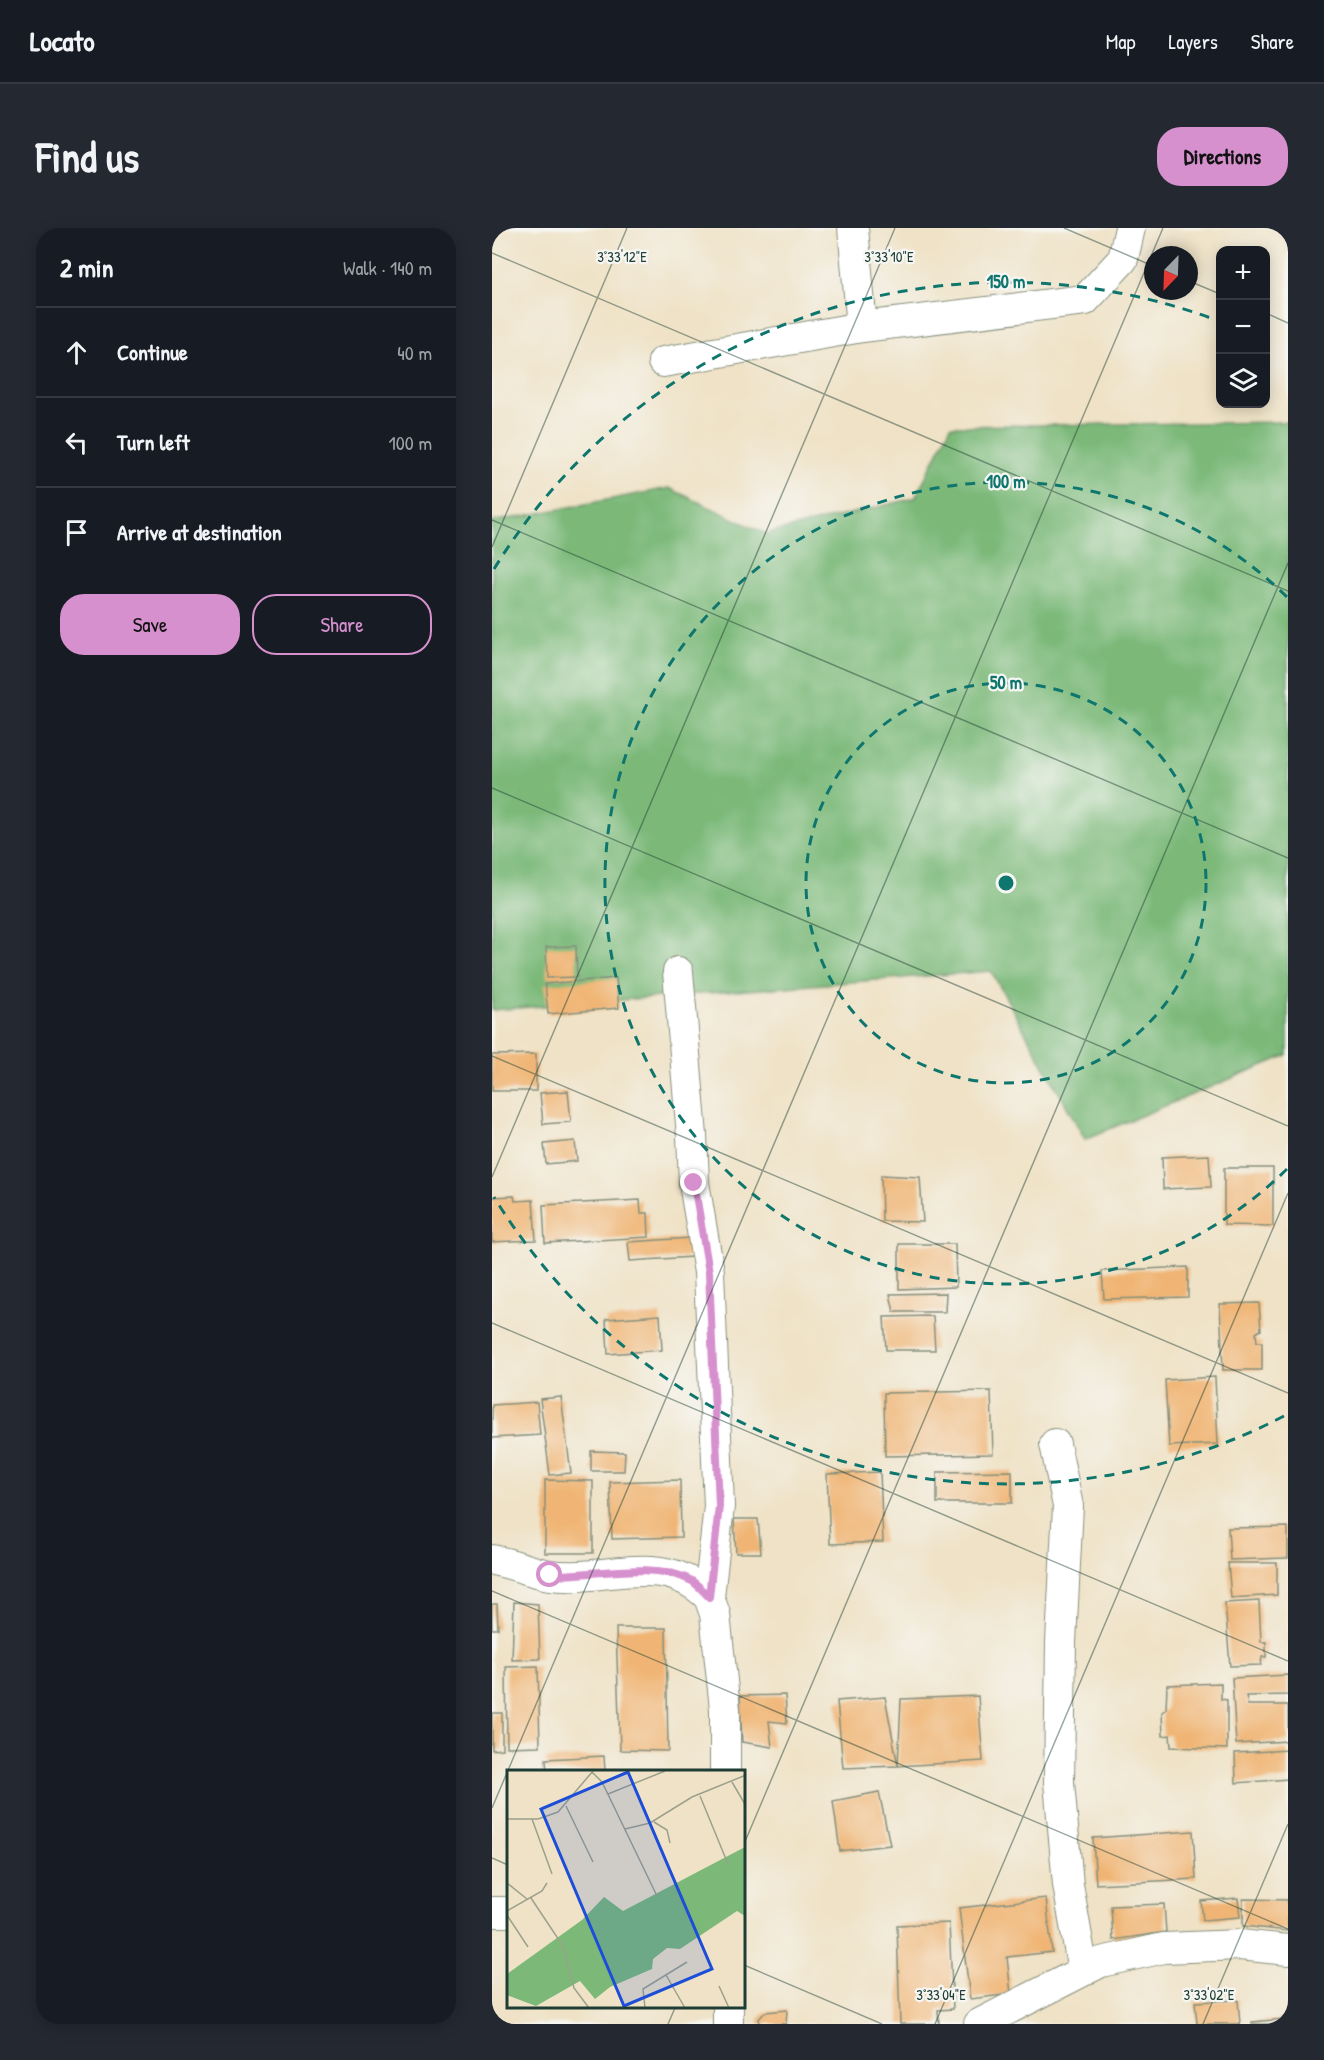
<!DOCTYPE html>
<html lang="en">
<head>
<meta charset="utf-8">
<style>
  body { margin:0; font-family:"Patrick Hand",sans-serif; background:#242831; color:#f1f3f6 }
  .controls { position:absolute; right:18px; top:18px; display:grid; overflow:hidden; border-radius:12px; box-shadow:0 3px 15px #0003 }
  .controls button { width:54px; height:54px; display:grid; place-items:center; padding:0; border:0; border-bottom:2px solid #363941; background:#171b24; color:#f1f3f6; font:30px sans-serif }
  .compass { position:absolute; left:652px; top:18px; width:54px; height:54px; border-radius:50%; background:#171b24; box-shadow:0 3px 15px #0003; rotate:203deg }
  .stop { position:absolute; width:18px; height:18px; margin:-14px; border:4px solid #d690ce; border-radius:50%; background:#fff }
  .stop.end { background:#d690ce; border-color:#fff; box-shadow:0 2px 6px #0008 }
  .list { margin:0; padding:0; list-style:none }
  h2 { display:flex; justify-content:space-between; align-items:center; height:78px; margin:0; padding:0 24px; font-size:26px }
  h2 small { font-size:20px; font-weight:400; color:#9ea1a6 }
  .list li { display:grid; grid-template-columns:39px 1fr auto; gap:18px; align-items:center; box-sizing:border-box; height:90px; padding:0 24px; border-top:2px solid #363941 }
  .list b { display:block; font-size:22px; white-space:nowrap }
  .list em { font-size:20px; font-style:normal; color:#9ea1a6 }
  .actions { display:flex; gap:12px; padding:18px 24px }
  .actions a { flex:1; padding:14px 0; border:2px solid #d690ce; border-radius:24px; text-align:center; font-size:21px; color:#d690ce }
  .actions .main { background:#d690ce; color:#111 }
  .icon { flex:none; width:33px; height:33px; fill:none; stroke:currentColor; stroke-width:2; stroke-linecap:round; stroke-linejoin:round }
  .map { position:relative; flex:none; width:796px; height:1796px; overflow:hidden; border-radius:24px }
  header { display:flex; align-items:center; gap:36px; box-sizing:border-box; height:84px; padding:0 30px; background:#171b24; border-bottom:2px solid #363941 }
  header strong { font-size:28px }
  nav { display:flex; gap:33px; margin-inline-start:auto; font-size:21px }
  .intro { display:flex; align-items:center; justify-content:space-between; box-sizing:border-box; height:144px; padding:0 36px }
  h1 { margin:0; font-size:42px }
  .button { padding:15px 27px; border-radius:24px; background:#d690ce; color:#111; font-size:21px; font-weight:700 }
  main { display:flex; gap:36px; padding:0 36px }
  aside { flex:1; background:#171b24; border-radius:24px; box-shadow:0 3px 15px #0003 }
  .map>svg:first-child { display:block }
  .forest { fill:#7cb979; stroke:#4e7b56; stroke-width:1.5 }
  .building { fill:#f0b574 }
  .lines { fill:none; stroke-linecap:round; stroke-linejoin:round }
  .minor-casing { stroke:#87907d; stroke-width:32 }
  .minor { stroke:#fff; stroke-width:30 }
  .route { stroke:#d690ce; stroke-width:8 }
  .ticks { fill:none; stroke:#1f3d34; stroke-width:1.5; stroke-opacity:0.45 }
  .ring { fill:none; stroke:#0f766e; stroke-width:3; stroke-dasharray:10 8 }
  .inset-road { fill:none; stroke:#9ca08c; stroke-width:1.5 }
  .view { fill:#1d4ed8; fill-opacity:0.15; stroke:#1d4ed8; stroke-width:3 }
  .inset-edge { fill:none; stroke:#1f3d34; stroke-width:3 }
  .ticks-label { font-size:15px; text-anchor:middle; fill:#1f3d34; stroke:#f6f6f2; stroke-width:4.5; stroke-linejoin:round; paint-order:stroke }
  .centre { fill:#0f766e; stroke:#f6f6f2; stroke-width:3 }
  .ring-label { font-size:18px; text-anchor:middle; font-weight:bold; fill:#0f766e; stroke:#f6f6f2; stroke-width:4.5; stroke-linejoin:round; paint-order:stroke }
</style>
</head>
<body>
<header>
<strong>Locato</strong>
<nav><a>Map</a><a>Layers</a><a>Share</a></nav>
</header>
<div class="intro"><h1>Find us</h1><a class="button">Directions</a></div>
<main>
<aside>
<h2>2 min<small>Walk · 140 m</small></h2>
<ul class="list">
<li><svg class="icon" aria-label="ahead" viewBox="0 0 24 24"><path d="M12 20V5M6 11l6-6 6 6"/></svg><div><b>Continue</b></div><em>40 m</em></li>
<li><svg class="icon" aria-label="left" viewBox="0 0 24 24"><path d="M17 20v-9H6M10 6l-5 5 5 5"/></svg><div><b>Turn left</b></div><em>100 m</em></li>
<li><svg class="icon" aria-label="arrive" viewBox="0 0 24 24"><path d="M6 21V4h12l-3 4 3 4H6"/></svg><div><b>Arrive at destination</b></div></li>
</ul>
<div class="actions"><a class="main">Save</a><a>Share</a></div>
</aside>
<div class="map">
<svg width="796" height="1796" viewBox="0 0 796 1796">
  <rect width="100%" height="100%" fill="#f6f6f2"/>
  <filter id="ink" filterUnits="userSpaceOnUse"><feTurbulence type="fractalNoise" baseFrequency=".0167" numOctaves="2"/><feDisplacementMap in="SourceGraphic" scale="12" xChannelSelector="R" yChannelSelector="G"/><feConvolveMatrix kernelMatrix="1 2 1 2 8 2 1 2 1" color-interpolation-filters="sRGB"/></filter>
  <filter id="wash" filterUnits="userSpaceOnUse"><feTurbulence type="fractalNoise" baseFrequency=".008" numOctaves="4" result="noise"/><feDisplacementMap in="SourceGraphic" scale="24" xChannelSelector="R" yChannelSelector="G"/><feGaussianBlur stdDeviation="1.35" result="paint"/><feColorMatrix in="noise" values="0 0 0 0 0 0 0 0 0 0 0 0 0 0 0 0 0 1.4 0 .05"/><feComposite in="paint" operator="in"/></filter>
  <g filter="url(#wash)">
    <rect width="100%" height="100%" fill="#efe2c6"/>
    <!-- forest -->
    <path class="forest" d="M796,194V827L593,911L499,743L0,782V294L177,260L274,306L423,270L459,198Z"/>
    <g id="blocks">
      <!-- building -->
      <path class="building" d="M84,718L85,749L55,750L54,719Z
        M124,750L127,780L56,786L53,756Z
        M44,826V863H0V827Z
        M76,863L79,894L51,896L48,865Z
        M83,913L85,933L54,936L52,916Z
        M717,927L719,959L671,961L670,929Z
        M732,940H781V998L732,997Z
        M389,947L428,949L431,994L390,993Z
        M22,968L23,973L41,972L44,1012L0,1014V969Z
        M148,972L149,985H156L157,1009L53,1015L51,977Z
        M198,1010L200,1029L138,1033L136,1014Z
        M407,1016H463L464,1059L407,1061Z
        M696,1039V1069L612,1071L610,1043Z
        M454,1065L453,1084H402L398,1066Z
        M767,1075L769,1102L764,1105L765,1114H770V1142H731L728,1076Z
        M168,1087L170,1122L116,1126L114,1091Z
        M441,1088L443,1122H394L392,1089Z
        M723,1149L726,1216L677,1218L673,1152Z
        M499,1163L501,1226L393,1228L392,1165Z
        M69,1169L79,1245L58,1247L48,1171Z
        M45,1174L48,1207L0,1210V1177Z
        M99,1223L133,1224L132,1243H99Z
        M520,1243V1275H445V1244Z
        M388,1244L391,1314L338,1316L335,1246Z
        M53,1252L101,1253V1325H53Z
        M188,1252L189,1309L120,1311L118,1254Z
        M242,1291H266L269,1325H244Z
        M796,1299V1330L738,1332L736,1300Z
        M736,1335H785V1367L739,1370Z
        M767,1373L769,1414H774V1429H770L769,1437L738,1438L733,1375Z
        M22,1374L46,1376L48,1431L20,1432Z
        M0,1376H5L6,1401H0Z
        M124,1400H174L176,1523L128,1522Z
        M46,1438L48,1518L15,1519L14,1439Z
        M796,1447V1467L754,1468L756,1477H796V1513L744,1516L740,1450Z
        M729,1455V1471L735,1472V1521L679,1519L678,1507L671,1508L670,1484L674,1481L675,1457Z
        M293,1467L295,1495L277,1493L280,1519L250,1514L248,1468Z
        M486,1468L491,1533L406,1538L409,1471Z
        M393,1469L406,1538L351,1540L345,1473Z
        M0,1485H10V1521L0,1522Z
        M796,1522V1551L744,1555L743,1525Z
        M112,1528L113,1544H55L54,1531Z
        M387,1564L398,1617L348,1623L341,1573Z
        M701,1603L704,1651L604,1656L601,1610Z
        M554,1670L560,1724L515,1729L519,1766L478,1771L467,1680Z
        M746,1670L748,1689L711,1692L709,1673Z
        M751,1671L796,1672V1703L751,1698Z
        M672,1676L674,1704L621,1712L619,1678Z
        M457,1695L461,1781L446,1782L447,1796H408L405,1697Z
        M746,1772L748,1796H705L703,1774Z
        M295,1782L294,1796H267V1791L273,1784Z
        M791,1791L792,1796H760V1794Z"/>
    </g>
  </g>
  <g filter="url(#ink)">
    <use href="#blocks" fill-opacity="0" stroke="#87907d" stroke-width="1.5"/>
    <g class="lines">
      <!-- minor casing -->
      <g class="minor-casing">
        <path id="minor" d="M361,0L370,99
          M171,134L370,99L593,72L631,31L638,0
          M186,744L200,908L202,955L217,1044L227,1278L217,1369L223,1386L233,1481V1544
          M563,1216L576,1278L569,1414L567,1554L576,1657L591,1743
          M0,1332C20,1335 39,1344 58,1347C115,1355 169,1321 217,1369
          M0,1684H16
          M236,1796V1780
          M487,1796L609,1734L672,1720L748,1717L796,1722"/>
      </g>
      <!-- minor -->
      <use href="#minor" class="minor"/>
    </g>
  </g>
  <g class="lines" filter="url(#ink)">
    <!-- route -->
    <path class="route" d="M58,1347C100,1348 162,1332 200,1353C206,1357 212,1364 217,1369L227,1278L217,1044L202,955"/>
  </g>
  <!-- ticks -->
  <path class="ticks" d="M572,0L661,38M0,25L796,363M697,53L728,66M774,85L796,95M0,292L796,630M0,319L135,0M0,560L796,898M0,828L796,1165M0,949L403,0M0,1095L796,1433M0,1363L796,1701M0,1580L671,0M252,1616L796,335M0,1630L16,1637M252,1737L390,1796M176,1796L183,1780M443,1796L796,965M711,1796L796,1596"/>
  <!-- distance rings -->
  <g class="ring">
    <circle cx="514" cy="655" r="200"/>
    <path d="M795 941A401 401 0 1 1 795 369"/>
    <path d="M792 1188A601 601 0 0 1 2 969M2 341A601 601 0 0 1 724 92"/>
  </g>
  <!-- overview -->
  <g transform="translate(15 1542)">
    <rect width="238" height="238" fill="#efe2c6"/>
    <path d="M238,77V146L230,141L173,179L160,178L146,189L145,199L103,217L88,229L73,211L29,236L0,225V204L75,150L97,127L116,141Z" fill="#7cb979"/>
    <path class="inset-road" d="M85,2L95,12L150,126M225,12L239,36M101,24L158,1M193,26L221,94M59,36L86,92M0,49H31L51,42L86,1M25,49L45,104M147,52L160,60L163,73M118,59L143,53L185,27L239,5M0,113L20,129M24,128L56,176L67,218L82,238M0,141L35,121L40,113M0,145L21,177M159,205L178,238M212,216L222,238M138,238L136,219L180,192"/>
    <path class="view" d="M121,2L205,199L117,236L34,39Z"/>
    <rect width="238" height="238" class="inset-edge"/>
  </g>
  <g class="ticks-label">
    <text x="130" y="34">3°33'12"E</text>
    <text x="397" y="34">3°33'10"E</text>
    <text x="449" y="1772">3°33'04"E</text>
    <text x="717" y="1772">3°33'02"E</text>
  </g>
  <circle cx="514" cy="655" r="9" class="centre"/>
  <g class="ring-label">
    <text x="514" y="60">150 m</text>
    <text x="514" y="260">100 m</text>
    <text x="514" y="461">50 m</text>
  </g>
</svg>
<div class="controls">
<button>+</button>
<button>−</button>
<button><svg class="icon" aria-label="layers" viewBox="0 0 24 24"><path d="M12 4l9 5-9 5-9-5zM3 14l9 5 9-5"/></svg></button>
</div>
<svg class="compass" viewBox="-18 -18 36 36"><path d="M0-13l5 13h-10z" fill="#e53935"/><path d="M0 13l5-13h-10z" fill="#9ea1a6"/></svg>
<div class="stop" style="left:58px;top:1347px"></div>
<div class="stop end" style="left:202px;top:955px"></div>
</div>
</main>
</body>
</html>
